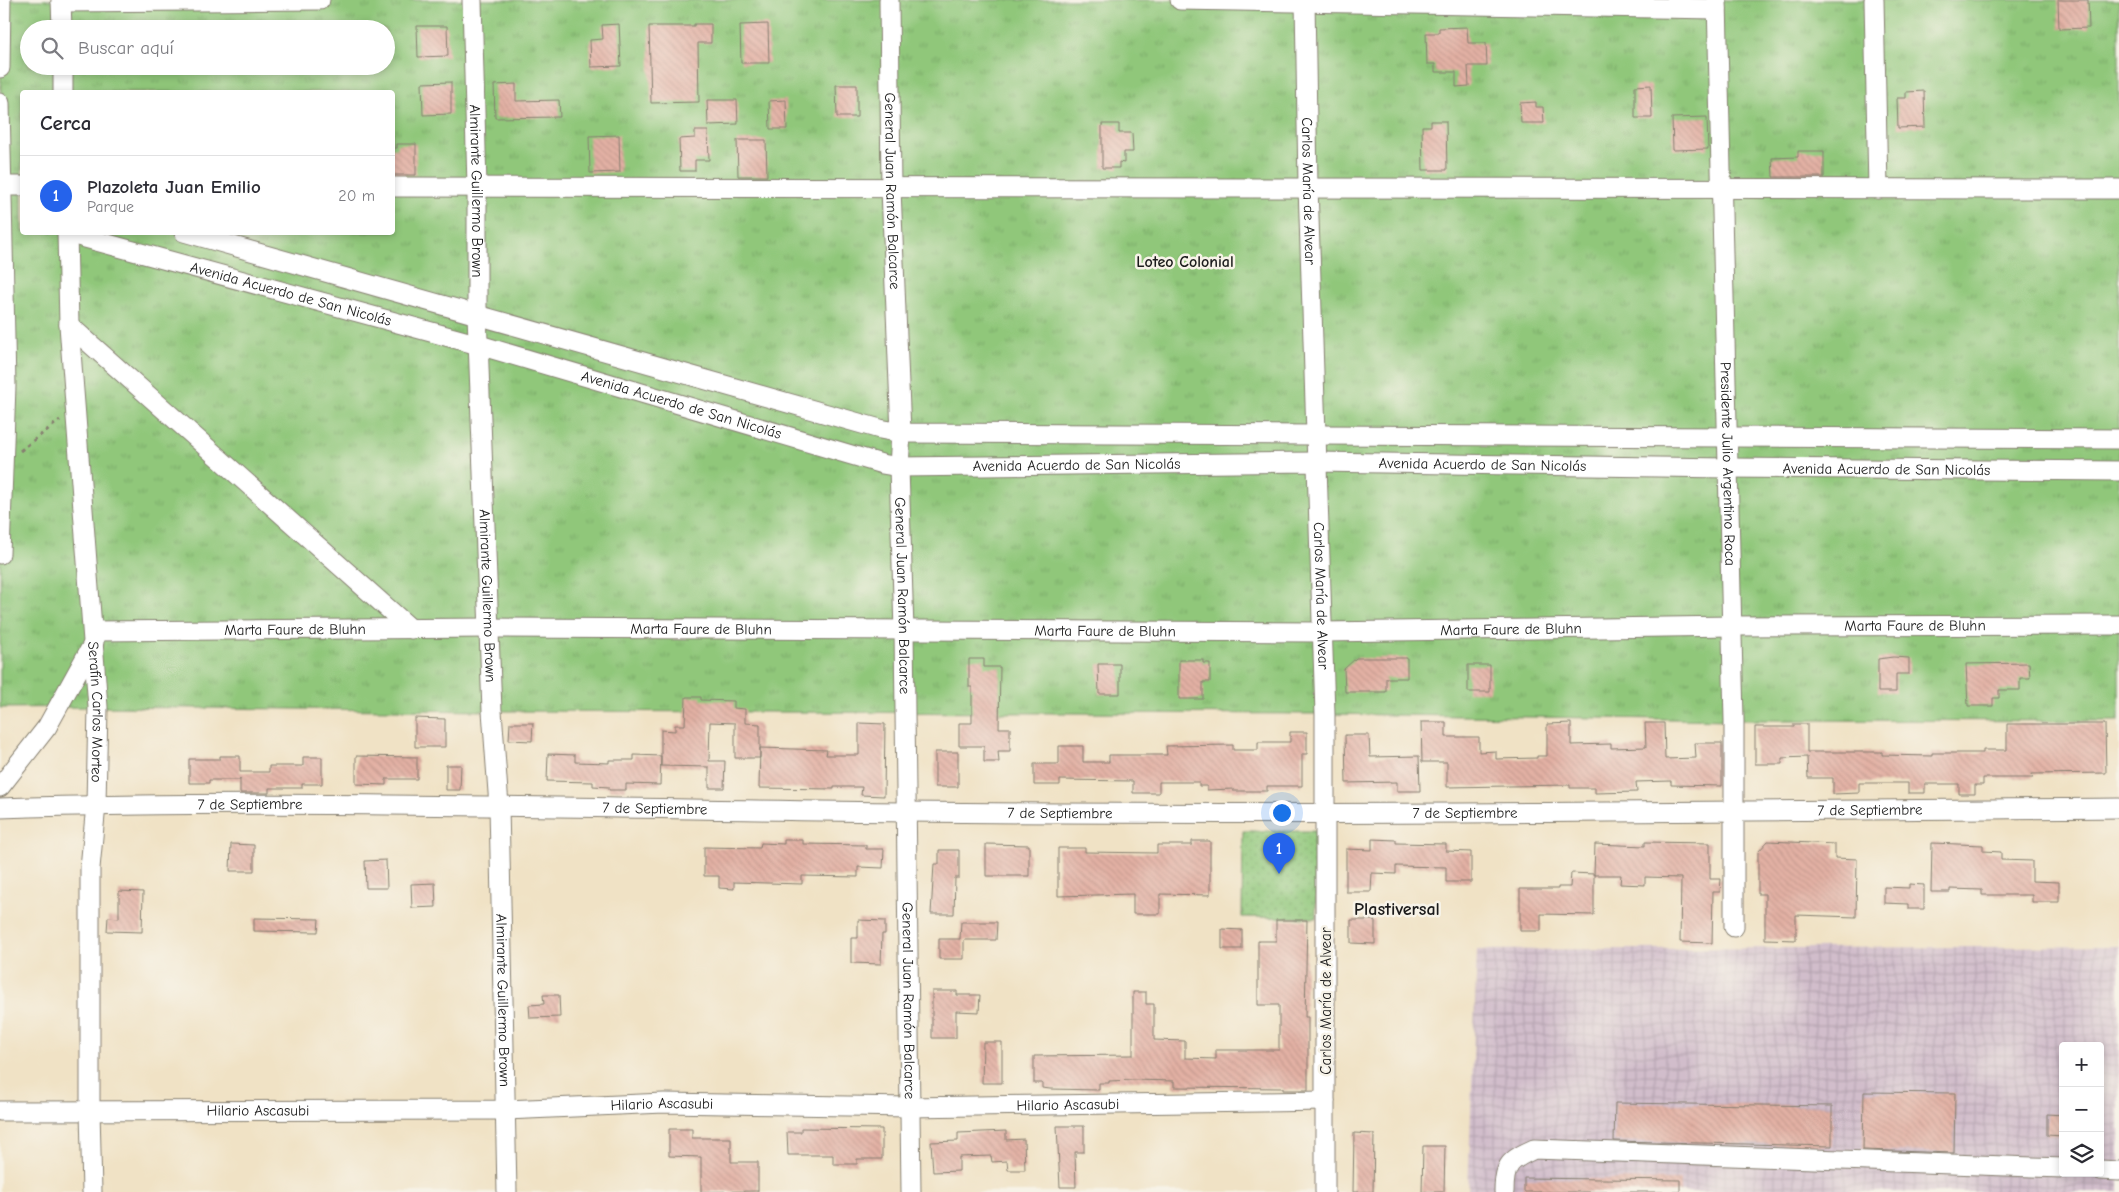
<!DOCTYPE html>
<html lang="es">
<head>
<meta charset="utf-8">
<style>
  body { margin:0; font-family:"Comic Neue",sans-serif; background:#f7f7f7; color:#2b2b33 }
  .controls { position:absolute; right:15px; bottom:15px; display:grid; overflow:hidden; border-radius:5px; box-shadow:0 2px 8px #0003 }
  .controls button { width:45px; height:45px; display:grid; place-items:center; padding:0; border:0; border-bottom:1px solid #e1e1e2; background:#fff; color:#2b2b33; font:25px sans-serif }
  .you { position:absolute; left:1281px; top:812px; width:18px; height:18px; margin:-12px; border:4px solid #fff; border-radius:50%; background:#1a73e8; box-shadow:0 0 0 8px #1a73e833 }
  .badge { display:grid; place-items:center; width:32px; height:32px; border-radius:50%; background:#2563eb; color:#fff; font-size:16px; font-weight:700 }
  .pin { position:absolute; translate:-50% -41px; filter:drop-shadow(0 1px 2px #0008) }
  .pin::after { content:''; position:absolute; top:26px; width:18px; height:15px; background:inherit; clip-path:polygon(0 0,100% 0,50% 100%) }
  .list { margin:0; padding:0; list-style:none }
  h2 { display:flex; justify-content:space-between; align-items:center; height:65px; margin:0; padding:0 20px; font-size:21px }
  h2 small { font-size:16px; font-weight:400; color:#7c7c81 }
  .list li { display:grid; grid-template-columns:32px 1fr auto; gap:15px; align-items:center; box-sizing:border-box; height:80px; padding:0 20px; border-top:1px solid #e1e1e2 }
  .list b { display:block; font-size:19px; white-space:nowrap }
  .list p { margin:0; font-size:16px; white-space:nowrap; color:#7c7c81 }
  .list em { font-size:16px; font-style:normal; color:#7c7c81 }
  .icon { flex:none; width:28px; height:28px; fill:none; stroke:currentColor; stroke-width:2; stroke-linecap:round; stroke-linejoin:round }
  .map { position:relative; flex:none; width:2119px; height:1192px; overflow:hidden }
  .search { position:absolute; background:#fff; box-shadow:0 2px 8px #0003; left:20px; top:20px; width:375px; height:55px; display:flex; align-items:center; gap:12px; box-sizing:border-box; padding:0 18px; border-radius:28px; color:#7c7c81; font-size:19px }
  .panel { position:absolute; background:#fff; box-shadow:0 2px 8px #0003; left:20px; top:90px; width:375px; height:145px; border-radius:5px }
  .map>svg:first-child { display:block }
  .industrial { fill:url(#industrial-grid); fill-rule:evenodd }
  .grass { fill:url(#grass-tufts); stroke:#56724b; fill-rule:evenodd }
  .park { fill:url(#park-dots); stroke:#56724b }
  .building { fill:url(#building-back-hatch) }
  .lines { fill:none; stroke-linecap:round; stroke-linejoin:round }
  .minor-casing { stroke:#867f70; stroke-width:21 }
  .path { stroke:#867f70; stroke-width:3; stroke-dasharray:4 4; stroke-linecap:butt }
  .minor { stroke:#fff; stroke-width:19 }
  .labels { text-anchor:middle; stroke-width:5; stroke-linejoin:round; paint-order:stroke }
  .street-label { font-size:15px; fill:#1c1c1c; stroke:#f7f3e8 }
  .neighbourhood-label { font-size:16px; font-weight:bold; fill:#1c1c1c; stroke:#f7f3e8 }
  .quarter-label { font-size:18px; font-weight:bold; fill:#1c1c1c; stroke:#f7f3e8 }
</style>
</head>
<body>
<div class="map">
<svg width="2119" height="1192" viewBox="0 0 2119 1192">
  <defs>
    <pattern id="industrial-grid" width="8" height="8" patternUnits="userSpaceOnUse" patternTransform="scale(1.25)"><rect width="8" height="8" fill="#d1bdcb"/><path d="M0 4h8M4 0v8" fill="none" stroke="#b3a2ae"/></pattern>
    <pattern id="grass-tufts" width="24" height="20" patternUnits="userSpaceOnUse" patternTransform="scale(1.25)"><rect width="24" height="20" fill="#90c77a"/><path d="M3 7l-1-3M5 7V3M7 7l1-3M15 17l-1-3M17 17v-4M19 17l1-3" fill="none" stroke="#7caa69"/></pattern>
    <pattern id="park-dots" width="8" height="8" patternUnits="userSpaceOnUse" patternTransform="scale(1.25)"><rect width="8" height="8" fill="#90c77a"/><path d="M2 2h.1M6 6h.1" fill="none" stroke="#7caa69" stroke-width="1.8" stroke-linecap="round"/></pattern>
    <pattern id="building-back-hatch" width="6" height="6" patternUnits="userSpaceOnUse" patternTransform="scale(1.25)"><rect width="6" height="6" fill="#e3b1a4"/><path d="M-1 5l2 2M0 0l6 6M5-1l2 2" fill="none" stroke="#c2988d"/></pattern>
  </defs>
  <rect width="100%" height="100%" fill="#f7f3e8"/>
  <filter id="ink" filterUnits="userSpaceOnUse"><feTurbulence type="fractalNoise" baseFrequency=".02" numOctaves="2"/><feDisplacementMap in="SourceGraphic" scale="10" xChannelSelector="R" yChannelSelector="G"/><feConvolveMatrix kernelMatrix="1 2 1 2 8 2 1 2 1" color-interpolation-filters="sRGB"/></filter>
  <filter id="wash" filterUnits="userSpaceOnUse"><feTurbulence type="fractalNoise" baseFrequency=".0096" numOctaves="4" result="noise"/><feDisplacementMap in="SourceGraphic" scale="20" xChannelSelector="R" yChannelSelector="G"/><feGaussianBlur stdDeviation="1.12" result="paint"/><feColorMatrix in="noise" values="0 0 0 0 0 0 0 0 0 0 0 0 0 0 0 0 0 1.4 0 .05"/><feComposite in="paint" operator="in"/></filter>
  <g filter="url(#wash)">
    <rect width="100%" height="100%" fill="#f0e2c5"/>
    <!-- industrial -->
    <path class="industrial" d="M2119,946V1192H1468L1477,950ZM2063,1046H2100V1173H2063Z"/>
    <!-- grass -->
    <path class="grass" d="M1,0H2119V721L1734,720L1325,714L492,711L98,707L0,708ZM29,29H386V66H29ZM22,92H392V232H22Z"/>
    <!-- park -->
    <path class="park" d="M1243,831H1316V918L1242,917Z"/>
    <g id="blocks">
      <!-- building -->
      <path class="building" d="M2058,0H2088L2089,28L2059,29Z
        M619,24L621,66L591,67L590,40L603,39L602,25Z
        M694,24H711V43H698L699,102L651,103L649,26H694Z
        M768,24L769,63H741L740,25Z
        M417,26H447L448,56L418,57Z
        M1467,27L1468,43H1486L1487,66H1468L1469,86L1456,87V72H1435V64H1427L1426,33H1439V28Z
        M451,82V114L423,115L422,83Z
        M516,84V101L559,100L560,117L495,118L494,85Z
        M836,85H857V117H837Z
        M1651,85L1652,118H1635V86Z
        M1924,91L1925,127L1898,128L1897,98H1906V92Z
        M707,100H737L738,124L708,125Z
        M786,100L787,129H770L769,101Z
        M1536,102V107H1543L1544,123H1521L1520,103Z
        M1707,117L1708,149L1673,150L1672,118Z
        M1431,121H1446L1447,170H1423L1422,126H1431Z
        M1102,124H1119V133H1132L1133,152H1124V163L1119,162V168H1102Z
        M695,131H708L709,160H695V171H680L679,139L695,138Z
        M619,135L620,172L590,173L589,136Z
        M737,140H766L767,176H738Z
        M397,144H416V175H392V148H397Z
        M1798,151H1824V177H1773L1772,158L1798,157Z
        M1893,657L1909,658V674H1896V692H1878V659Z
        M1356,658H1407V678H1386V692H1345L1344,669Z
        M969,659H984V667H1000L999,728H1010V751H998L999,762H984V746H959V723H972V687H969Z
        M1179,660H1203V663H1210V682H1203V699H1179Z
        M2029,663L2030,678H2020V690H1999V698H1993V706H1968L1966,664Z
        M1098,664H1120V694H1099Z
        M1468,665H1490V692H1468Z
        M686,697H701V700L734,701V708L745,709V723L760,724V758H735V723L710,722L709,761H725L724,788H709V767L661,766V730L675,731V725H685Z
        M415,718L445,719V747H415Z
        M1421,722H1446V737H1479V752L1496,751V759L1537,758V756H1547V724L1571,723V745L1611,744V748L1646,747L1645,723H1664L1665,759L1696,758L1695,743H1722V786L1671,785V781L1636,782L1637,792L1595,793V788H1570V785L1447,787V762H1422Z
        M510,723H533L532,741L509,740Z
        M859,723L885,724L884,796L861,795L862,787H834V789L759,788L760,748L827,750L826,755H859Z
        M1794,724H1807V752H1882V755L1932,756V753H1983V750H2007V724H2105L2106,773L2032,774L2033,778H1983V785H1975V794H1959V784H1925V793H1908V783H1859V793L1833,794V778H1808L1807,757L1782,758V764H1755V727H1794Z
        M1290,732H1307V754H1302V786H1267V791H1233V789L1207,790V786H1199V782H1159V793H1133V781L1060,780V785H1034V764H1059V746H1083V762H1109V755H1167L1166,746L1233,745V750H1258V742H1290Z
        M1345,735H1369L1370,757L1419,756L1420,791H1397V782L1346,783Z
        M935,752H958V787H935Z
        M548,754L575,755V762L609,763V760H634V755L661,756L660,785L626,784V790H609V787L593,786V782L547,781Z
        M220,756H240V772H269V766H303V757H322V784H302V788H269V793H240V779V780H209V783H189V759H220Z
        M356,756L417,757V779H386V785L356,784Z
        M446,765H461L460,790H446Z
        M1372,839L1396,840V843L1446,844V851L1471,852V882H1446V867L1396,866V874L1372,873L1371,892H1346V849L1372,850Z
        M784,840H803V844L866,845V849H884L883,868L858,867V877L802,876V884L734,882V889L719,888V876H704V847L760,848L761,843L784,844Z
        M1192,841H1210V895L1160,894V914H1133V894L1058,896V848H1085V852L1157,853V845H1192Z
        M1768,841L1835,844V858L1857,859L1856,917L1796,915V940L1765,939V894H1758V852Z
        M1645,842L1710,843V879H1721L1720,892H1713L1712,943L1680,942L1681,878L1645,877V885L1620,884L1621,875H1594L1595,844L1645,846Z
        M1932,843L1983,845V851L2001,852V860L2032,861V881L2059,882V902H2032V895H1982V890L1950,889V892H1931Z
        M231,844L254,845V871H230Z
        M986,844L1029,845V876H986Z
        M939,850H959V878H955L954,914H931L934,864H939Z
        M386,860L387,888H366L365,861Z
        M1571,873L1594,874V915L1541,914V931H1520V889H1558V887H1570Z
        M435,883L436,907L412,908L411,884Z
        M1909,884L1924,885V909H1908V904L1884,903V887L1909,888Z
        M119,891L143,892L142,932L107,931L108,917L119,918Z
        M254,918L319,919L318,932L254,931Z
        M858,920L885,921V934H882L881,964L851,963V938H858Z
        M1276,920H1307L1305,1017H1308V1090H1283V1088L1174,1087V1081L1133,1080L1109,1081V1083H1099V1090L1050,1089L1042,1088V1083H1034V1056L1133,1055V992H1146V1004H1154V1040L1185,1041V1058L1216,1059V1050H1279V1005H1258V941H1276Z
        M1351,920H1375V944L1351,943Z
        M961,922H997L996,940H964V959H939V939H960Z
        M1222,929L1242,930V949H1222Z
        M932,991H957V995H980L979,1012L956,1011V1038H932Z
        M543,995H559L560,1017L530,1018L529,1005L544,1004Z
        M983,1042H1002V1083H982Z
        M1864,1092L1955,1093L1954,1153L1863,1150Z
        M1615,1103L1832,1106V1146L1614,1141Z
        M2047,1114L2063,1115V1136L2047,1135Z
        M1057,1126H1084V1152H1075L1076,1187H1060Z
        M801,1128L882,1129V1159H857V1164H833V1155H788L787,1132H801Z
        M669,1129H692V1138H731V1162H758V1191L701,1192V1157L669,1156Z
        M1006,1131V1140L1024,1139L1025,1170H1008L1007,1161L992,1162L991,1156L959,1157V1171L933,1172L931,1142L958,1141V1133Z
        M1354,1133L1374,1134L1373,1192H1353Z
        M1423,1146H1445L1444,1192H1422Z
        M1524,1178L1680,1180V1192H1524Z"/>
    </g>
  </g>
  <g filter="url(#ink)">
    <use href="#blocks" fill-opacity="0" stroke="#867f70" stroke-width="1"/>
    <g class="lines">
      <!-- minor casing -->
      <g class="minor-casing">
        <g id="minor">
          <path d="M61,0L62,29"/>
          <path id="s1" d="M472,0L477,187V314L492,711L499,806L507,1192"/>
          <path id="s2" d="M889,0L891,189L901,433L899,467L904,631L911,1192"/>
          <path d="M1180,0L1717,9"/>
          <path id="s3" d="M1305,0L1308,186L1325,714V1192"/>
          <path id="s4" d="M1717,0L1734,720V927"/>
          <path d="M1874,0L1878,189"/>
          <path d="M61,2L320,0"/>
          <path d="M63,66V92"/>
          <path d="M0,68L1,0"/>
          <path d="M0,103L6,386L0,554"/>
          <path d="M2,186H22"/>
          <path d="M392,187L2119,189"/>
          <path id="s5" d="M67,232L69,325L98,707L96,805L90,868V1110L92,1192"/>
          <path d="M184,232L880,429L901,433L2119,439"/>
          <path id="s6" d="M67,233L479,345L882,464L899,467L1316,462L1728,468L2119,471"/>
          <path d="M69,325L411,629"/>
          <path id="s7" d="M93,631L490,628L1323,632L1732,626L2119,625"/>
          <path d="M0,787L47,727L94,642"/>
          <path id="s8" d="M0,808C302,799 603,809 905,812C1310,816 1714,811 2119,808"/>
          <path id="s9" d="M0,1111L506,1110L664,1103L909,1107L1325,1101"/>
          <path d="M2100,1170L2119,1171"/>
          <path d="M1504,1192C1504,1164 1510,1160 1534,1149L2063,1168"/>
        </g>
      </g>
      <!-- path -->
      <path class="path" d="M20,451L60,420"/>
      <!-- minor -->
      <use href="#minor" class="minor"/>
    </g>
  </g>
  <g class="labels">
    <!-- street labels -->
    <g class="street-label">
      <text dy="5" stroke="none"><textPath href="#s1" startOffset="191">Almirante Guillermo Brown</textPath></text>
      <text dy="5" stroke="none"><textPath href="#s2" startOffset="191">General Juan Ramón Balcarce</textPath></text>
      <text dy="5" stroke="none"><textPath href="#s3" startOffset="191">Carlos María de Alvear</textPath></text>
      <text dy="5" stroke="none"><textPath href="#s6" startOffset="232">Avenida Acuerdo de San Nicolás</textPath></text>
      <text dy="5" stroke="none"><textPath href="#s6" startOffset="638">Avenida Acuerdo de San Nicolás</textPath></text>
      <text dy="5" stroke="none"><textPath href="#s4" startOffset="464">Presidente Julio Argentino Roca</textPath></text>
      <text dy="5" stroke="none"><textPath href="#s6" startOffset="1448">Avenida Acuerdo de San Nicolás</textPath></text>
      <text dy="5" stroke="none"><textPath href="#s6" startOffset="1042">Avenida Acuerdo de San Nicolás</textPath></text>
      <text dy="5" stroke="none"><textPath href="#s6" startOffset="1852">Avenida Acuerdo de San Nicolás</textPath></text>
      <text dy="5" stroke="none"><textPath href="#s1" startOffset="596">Almirante Guillermo Brown</textPath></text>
      <text dy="5" stroke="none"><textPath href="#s2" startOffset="596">General Juan Ramón Balcarce</textPath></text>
      <text dy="5" stroke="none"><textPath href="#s3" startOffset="596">Carlos María de Alvear</textPath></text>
      <text dy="5" stroke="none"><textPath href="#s7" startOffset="1822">Marta Faure de Bluhn</textPath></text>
      <text dy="5" stroke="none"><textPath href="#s7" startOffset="202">Marta Faure de Bluhn</textPath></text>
      <text dy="5" stroke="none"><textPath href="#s7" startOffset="1418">Marta Faure de Bluhn</textPath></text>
      <text dy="5" stroke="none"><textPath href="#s7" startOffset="608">Marta Faure de Bluhn</textPath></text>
      <text dy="5" stroke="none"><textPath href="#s7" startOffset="1012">Marta Faure de Bluhn</textPath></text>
      <text dy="5" stroke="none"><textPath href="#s5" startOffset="481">Serafín Carlos Morteo</textPath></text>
      <text dy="5" stroke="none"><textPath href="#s8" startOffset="250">7 de Septiembre</textPath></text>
      <text dy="5" stroke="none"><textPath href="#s8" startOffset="655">7 de Septiembre</textPath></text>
      <text dy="5" stroke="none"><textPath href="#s8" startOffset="1870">7 de Septiembre</textPath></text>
      <text dy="5" stroke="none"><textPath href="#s8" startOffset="1060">7 de Septiembre</textPath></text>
      <text dy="5" stroke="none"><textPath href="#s8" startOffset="1465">7 de Septiembre</textPath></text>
      <text dy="5" stroke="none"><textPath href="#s1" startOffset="1001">Almirante Guillermo Brown</textPath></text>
      <text dy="5" stroke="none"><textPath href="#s2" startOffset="1001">General Juan Ramón Balcarce</textPath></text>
      <text transform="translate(1326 1001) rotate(-90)" y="5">Carlos María de Alvear</text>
      <text dy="5" stroke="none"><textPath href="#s9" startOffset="1068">Hilario Ascasubi</textPath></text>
      <text dy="5" stroke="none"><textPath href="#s9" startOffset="662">Hilario Ascasubi</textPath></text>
      <text dy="5" stroke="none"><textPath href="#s9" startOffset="258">Hilario Ascasubi</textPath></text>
    </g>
    <!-- neighbourhood labels -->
    <g class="neighbourhood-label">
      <text x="1185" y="267">Loteo Colonial</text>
    </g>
    <!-- quarter labels -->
    <g class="quarter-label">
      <text x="1397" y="915">Plastiversal</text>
    </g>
  </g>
</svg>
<div class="controls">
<button>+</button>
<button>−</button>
<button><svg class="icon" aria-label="layers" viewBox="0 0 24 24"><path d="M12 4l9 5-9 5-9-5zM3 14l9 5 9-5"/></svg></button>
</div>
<div class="you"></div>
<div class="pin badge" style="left:1279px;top:874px">1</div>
<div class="search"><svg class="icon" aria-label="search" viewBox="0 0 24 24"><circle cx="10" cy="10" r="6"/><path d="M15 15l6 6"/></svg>Buscar aquí</div>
<section class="panel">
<h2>Cerca<small></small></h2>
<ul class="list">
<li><span class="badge">1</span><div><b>Plazoleta Juan Emilio</b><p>Parque</p></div><em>20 m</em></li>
</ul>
</section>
</div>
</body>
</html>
